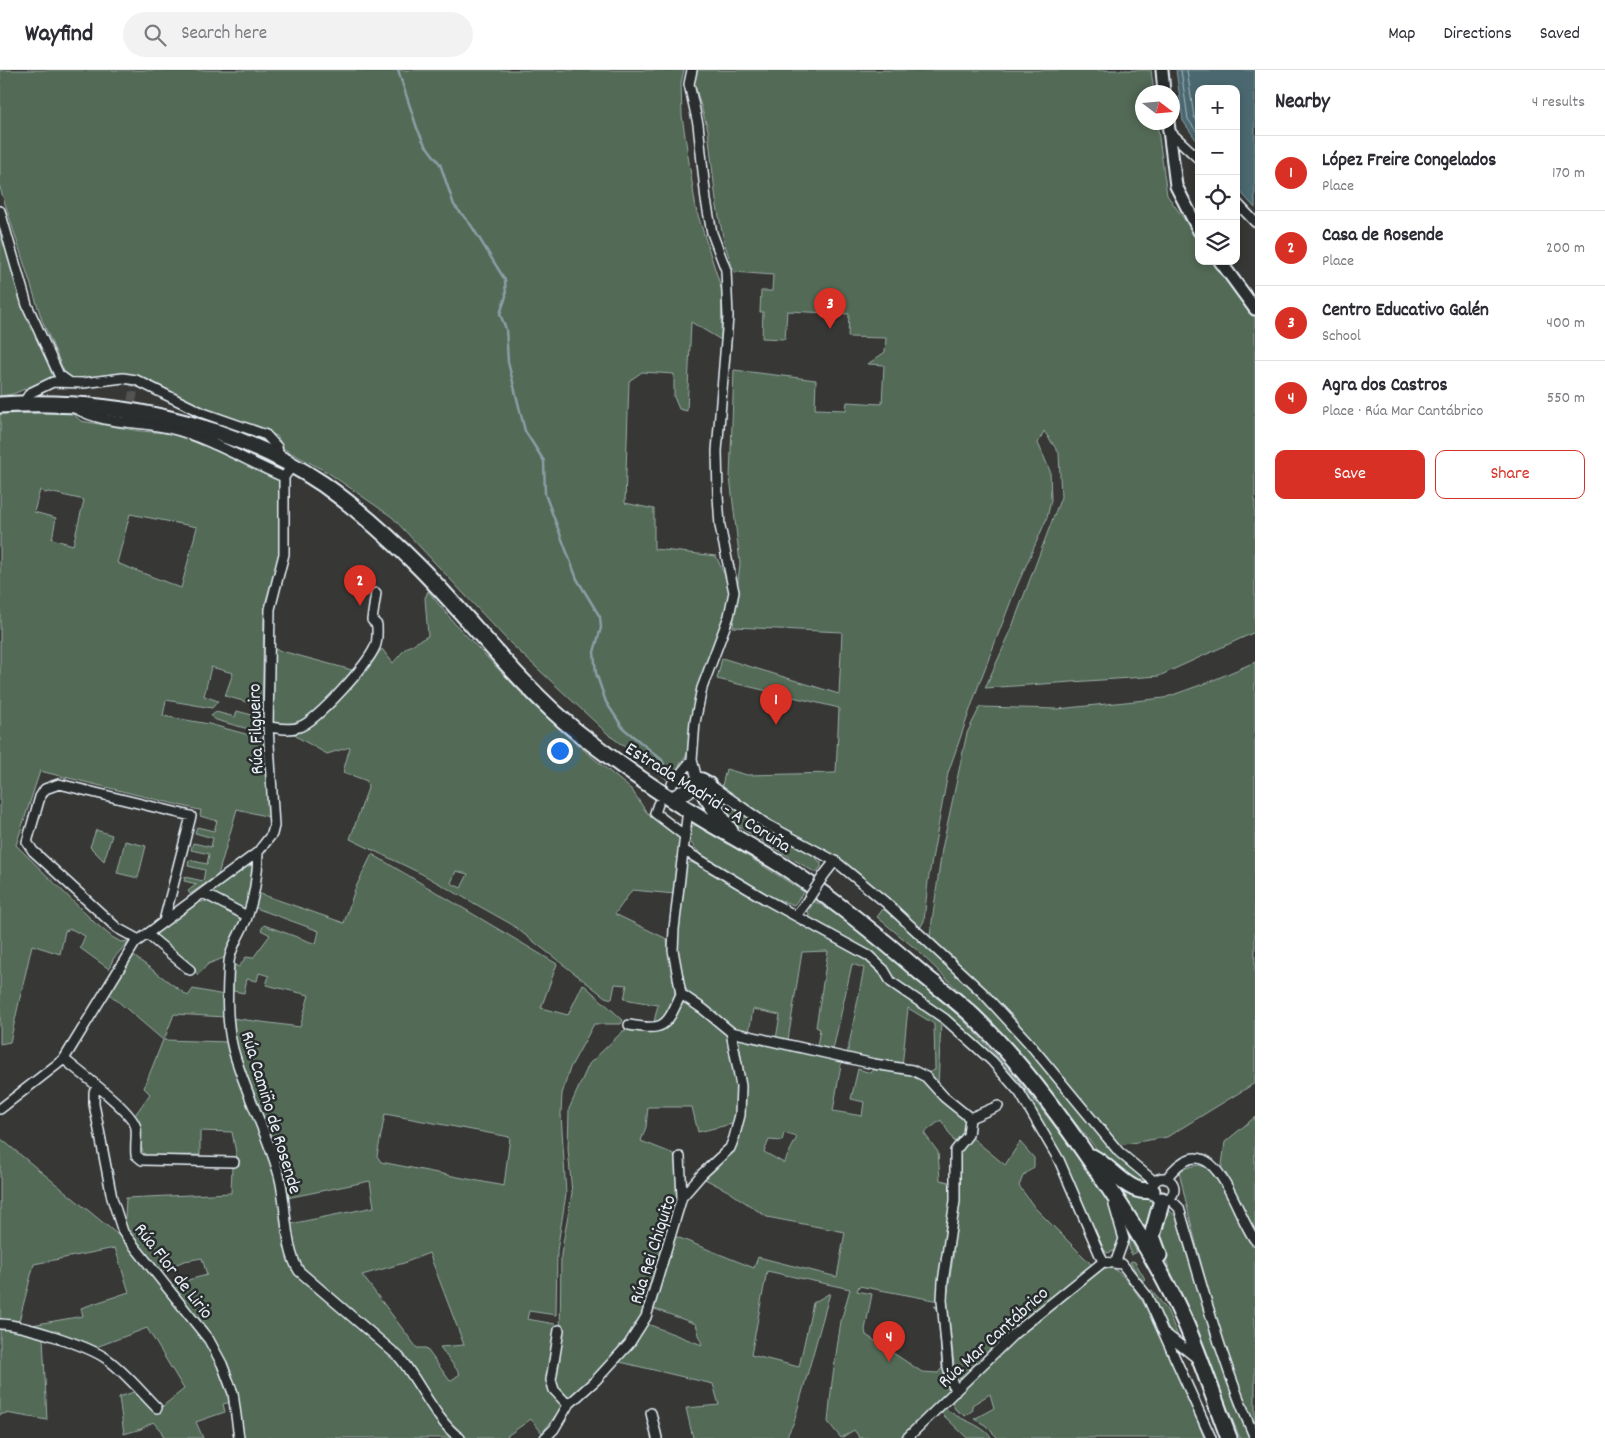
<!DOCTYPE html>
<html lang="en">
<head>
<meta charset="utf-8">
<style>
  body { margin:0; font-family:Dekko,sans-serif; background:#f2f2f3; color:#2b2b33 }
  .controls { position:absolute; right:15px; top:15px; display:grid; overflow:hidden; border-radius:10px; box-shadow:0 2px 8px #0003 }
  .controls button { width:45px; height:45px; display:grid; place-items:center; padding:0; border:0; border-bottom:1px solid #e1e1e2; background:#fff; color:#2b2b33; font:25px sans-serif }
  .compass { position:absolute; left:1135px; top:15px; width:45px; height:45px; border-radius:50%; background:#fff; box-shadow:0 2px 8px #0003; rotate:106deg }
  .you { position:absolute; left:559px; top:680px; width:18px; height:18px; margin:-12px; border:4px solid #fff; border-radius:50%; background:#1a73e8; box-shadow:0 0 0 8px #1a73e833 }
  .badge { display:grid; place-items:center; width:32px; height:32px; border-radius:50%; background:#d93025; color:#fff; font-size:16px; font-weight:700 }
  .pin { position:absolute; translate:-50% -41px; filter:drop-shadow(0 1px 2px #0008) }
  .pin::after { content:''; position:absolute; top:26px; width:18px; height:15px; background:inherit; clip-path:polygon(0 0,100% 0,50% 100%) }
  .list { margin:0; padding:0; list-style:none }
  h2 { display:flex; justify-content:space-between; align-items:center; height:65px; margin:0; padding:0 20px; font-size:21px }
  h2 small { font-size:16px; font-weight:400; color:#7c7c81 }
  .list li { display:grid; grid-template-columns:32px 1fr auto; gap:15px; align-items:center; box-sizing:border-box; height:75px; padding:0 20px; border-top:1px solid #e1e1e2 }
  .list b { display:block; font-size:19px; white-space:nowrap }
  .list p { margin:0; font-size:16px; white-space:nowrap; color:#7c7c81 }
  .list em { font-size:16px; font-style:normal; color:#7c7c81 }
  .actions { display:flex; gap:10px; padding:15px 20px }
  .actions a { flex:1; padding:11px 0; border:1px solid #d93025; border-radius:10px; text-align:center; font-size:18px; color:#d93025 }
  .actions .main { background:#d93025; color:#fff }
  .icon { flex:none; width:28px; height:28px; fill:none; stroke:currentColor; stroke-width:2; stroke-linecap:round; stroke-linejoin:round }
  .map { position:relative; flex:none; width:1255px; height:1368px; overflow:hidden }
  header { display:flex; align-items:center; gap:30px; box-sizing:border-box; height:70px; padding:0 25px; background:#fff; border-bottom:1px solid #e1e1e2 }
  header strong { font-size:24px }
  nav { display:flex; gap:28px; margin-inline-start:auto; font-size:18px }
  .search { width:350px; height:45px; background:#f2f2f3; display:flex; align-items:center; gap:12px; box-sizing:border-box; padding:0 18px; border-radius:28px; color:#7c7c81; font-size:19px }
  main { display:flex }
  aside { flex:1; background:#fff }
  .map>svg:first-child { display:block }
  .green { fill:#526a57; stroke:#9daea8; fill-rule:evenodd }
  .water { fill:#4b686f; stroke:#8a9fa6 }
  .lines { fill:none; stroke-linecap:round; stroke-linejoin:round }
  .shore { stroke:#a9bac1; stroke-width:1 }
  .stream { stroke:#8a9fa6; stroke-width:2.5 }
  .minor-tunnel { stroke:#525352; stroke-width:9; stroke-dasharray:9 4.5; stroke-linecap:butt }
  .minor-casing { stroke:#e8f1f8; stroke-width:12 }
  .tertiary-casing { stroke:#e8f1f8; stroke-width:15 }
  .trunk-casing { stroke:#e8f1f8; stroke-width:19 }
  .minor { stroke:#2a2d2e; stroke-width:9 }
  .tertiary { stroke:#2a2d2e; stroke-width:11 }
  .trunk { stroke:#2a2d2e; stroke-width:15 }
  .minor-bridge-casing { stroke:#e8f1f8; stroke-width:12; stroke-linecap:butt }
  .minor-bridge { stroke:#2a2d2e; stroke-width:9 }
  .labels { text-anchor:middle; stroke-width:5; stroke-linejoin:round; paint-order:stroke }
  .street-label { font-size:19px; fill:#e8f1f8; stroke:#2a2d2e }
</style>
</head>
<body>
<header>
<strong>Wayfind</strong>
<div class="search"><svg class="icon" aria-label="search" viewBox="0 0 24 24"><circle cx="10" cy="10" r="6"/><path d="M15 15l6 6"/></svg>Search here</div>
<nav><a>Map</a><a>Directions</a><a>Saved</a></nav>
</header>
<main>
<div class="map">
<svg width="1255" height="1368" viewBox="0 0 1255 1368">
  <rect width="100%" height="100%" fill="#373735"/>
  <filter id="ink" filterUnits="userSpaceOnUse"><feTurbulence type="fractalNoise" baseFrequency=".02" numOctaves="2"/><feDisplacementMap in="SourceGraphic" scale="10" xChannelSelector="R" yChannelSelector="G"/><feConvolveMatrix kernelMatrix="1 2 1 2 8 2 1 2 1" color-interpolation-filters="sRGB"/></filter>
  <g filter="url(#ink)">
    <!-- green -->
    <path class="green" d="M0,0H684L681,13L682,46L696,139L722,221L721,270L691,252L687,341L679,339L674,327V304L642,302L629,311L625,433L654,439V479L716,486L729,515V532L700,616L690,653L689,681L669,711L609,665L509,572L392,447L327,402L284,379L277,366L206,340L146,311L78,310L66,306L42,250L0,118Z
      M696,0H1151L1154,22H1142V52L1157,53L1167,125L1199,170V191H1214L1255,246V562L1159,606L985,618L1009,565L1061,427L1059,383L1044,361L1038,373L1050,401L1051,430L1047,448L1016,518L979,614L948,703L928,811L924,851L920,858L828,783L774,753L722,716L726,699L747,705L836,703L839,638L717,609L722,588L839,624L842,562L733,557L740,493L730,407L734,300L816,310L815,339L846,340L847,332L882,334L884,295L868,294L885,282L886,268L848,267L849,244L787,241L785,269L762,268L763,242H760L761,221H772L773,205L734,202L724,172L716,131L708,60L694,12Z
      M0,157L8,188L53,307L13,324L0,326Z
      M71,342L81,351L140,361L180,364L279,407V488L264,537L262,661L259,662L216,650L211,646L216,642L235,647L237,641L252,645L254,634L225,626L233,603L211,597L204,626L218,631L212,638L166,630L163,646L209,654L264,669L269,747L237,739L218,805L190,824L188,821L197,814L184,811L185,807L203,811L205,800L188,796L189,790L207,794L209,784L191,780L193,773L211,777L213,768L195,763L197,757L214,761L217,751L200,746L201,740H199L40,701L16,775L95,853L112,867L121,872L129,871L113,889L109,899L80,878L85,866L71,859L65,861L60,884L32,875L10,972L0,974V344ZM40,420L45,423L49,422L84,430L73,475L52,469L56,448L34,442ZM130,444L197,457L181,518L117,493Z
      M428,521L455,554L531,633L567,666L632,720L647,743L654,745L681,764L675,824L632,820L615,844L667,869C668,890 684,930 667,948C663,951 657,953 653,956L658,935L624,929L627,915L615,914L612,929L605,927L511,854L422,804L350,769L368,718L367,711L343,702L350,677L327,684L297,667L295,664L316,651L382,579L393,593L406,578L428,566L425,528ZM456,801L468,804L461,818L451,813Z
      M274,579L352,600C339,617 311,658 287,657C282,657 276,653 272,651Z
      M1255,592V1013L1167,1067L1119,1075L1062,1009L1013,946L930,866L942,779L967,663L980,637L1058,639L1164,628L1209,612Z
      M715,734L727,735L812,784L821,793V797L816,803L731,752Z
      M693,755H699L804,822L794,835C768,828 706,795 691,773C687,767 690,761 693,755Z
      M96,760L112,765L104,791L90,777Z
      M125,771L146,776L138,808L117,803Z
      M372,784L557,894L541,938L568,945L583,914L623,950L621,954H594L570,998L562,1024L561,1044L566,1124L557,1181L556,1245L529,1241L527,1249L555,1254L551,1296L563,1336L542,1363L531,1349L507,1366L508,1368H464L456,1362L424,1317L302,1200L292,1182L290,1154L374,1137L370,1111L287,1128L234,974L231,948L300,957L309,925L266,915L269,906L259,903L257,911L247,909L244,923L233,921V894L239,897L246,887L253,888L270,865L261,860L264,855L316,874L319,861L253,837L258,823L344,853L355,819ZM385,1044L510,1067L504,1116L381,1092L377,1086ZM429,1183L464,1275L440,1277L460,1304L450,1311L426,1278H417L362,1205L404,1193Z
      M691,792L866,890L897,923L941,952L938,1015L927,1003L935,1000L934,954L908,938L902,997L847,985L864,898L852,894L833,980L817,976L820,959L816,957L828,881L802,882L788,970L776,969L780,945L753,939L749,963L738,960L705,936L692,927L684,916L677,878V853L686,794Z
      M248,795L253,796L246,839L241,840L209,823Z
      M206,831L238,845L241,853L226,887L208,894L198,905L187,891L156,867L155,863L197,833Z
      M814,831C854,853 883,876 917,907C979,962 1027,1017 1075,1084C1088,1103 1118,1140 1119,1163C1120,1169 1116,1175 1114,1181L1107,1183L1103,1178L1073,1110L1045,1058L994,988L927,931L898,913L877,888L810,848L808,842Z
      M883,839L944,890L993,938L1108,1075L1148,1112L1143,1116L1127,1107L1099,1082L1004,965L917,880L877,847Z
      M131,884L188,926L193,919L224,925L225,947L174,944L164,970L229,972L241,1018L267,1076L282,1132L291,1196L305,1211L392,1284L455,1368H243L235,1317L169,1215L207,1205L202,1188L184,1191L159,1202L126,1161L121,1149L125,1148L126,1128L231,1123L232,1096L237,1088L232,1062L200,1061V1085L146,1086C136,1074 140,1059 135,1045L150,1024L144,1018L163,970L107,922Z
      M683,933H689L727,962L739,1024L736,1053L698,1062L692,1037H648L646,1057L641,1071L674,1084L679,1128L641,1253L624,1278L568,1332L556,1320L554,1301L560,1274L561,1184L572,1123L568,1079L569,1039L589,994L623,961L630,958L651,962Z
      M738,968L842,989L833,1041L862,1046L864,1032L851,1029L858,999L871,1003L874,999L914,1004L927,1011L967,1050L965,1060L955,1073L941,1050L924,1063L938,1082L940,1110L953,1113L939,1231L859,1216L857,1221L872,1224L865,1260L866,1265L922,1302L938,1303L942,1298L938,1240L934,1236L941,1238L949,1319L946,1325L901,1368H860L854,1360L841,1368L828,1352L832,1312L841,1251L850,1219L767,1201L751,1285L799,1297L813,1233L830,1223L794,1352L786,1368H693L686,1338L719,1335L713,1314L620,1292L645,1253L702,1275L696,1254L652,1238L672,1165L754,1198L758,1187L837,1207L845,1162L767,1147L728,1121L703,1108C711,1101 723,1093 729,1085C752,1052 744,1004 738,968ZM784,1063L797,1067L784,1093L764,1082L769,1070L782,1071Z
      M1255,1047V1356C1221,1273 1198,1188 1179,1101C1201,1091 1204,1094 1220,1111L1225,1072Z
      M970,1066L1005,1095L1020,1072L1034,1088V1097L1023,1106L1019,1116L1035,1138L1092,1195L1038,1240L956,1315L947,1227L954,1181L950,1180L958,1085L961,1074Z
      M0,1068L123,1169L208,1274L226,1308L231,1332L223,1334L225,1342L196,1352L203,1368H164L161,1361L153,1352L141,1359L124,1364L119,1327L137,1321L158,1340L184,1319L147,1258L91,1279L26,1256L83,1246L81,1238L129,1222L115,1178L34,1194L19,1251H0Z
      M1116,1110L1147,1126L1152,1132L1147,1162Z
      M1164,1137C1180,1145 1181,1159 1184,1175L1234,1332L1249,1368H1240L1156,1166Z
      M1126,1161L1137,1182L1131,1185Z
      M1132,1191L1135,1192L1145,1209L1141,1211L1130,1192Z
      M1113,1198C1151,1223 1186,1324 1204,1368H998L985,1355L974,1349L994,1338L990,1324L972,1335L973,1340L965,1346L955,1339L951,1330L1019,1264L1098,1200Z
      M1152,1220L1167,1240L1178,1266L1169,1261L1148,1222Z
      M0,1258L43,1267L47,1350L6,1343L0,1345Z
      M945,1338C960,1351 979,1352 992,1368H967L941,1343Z"/>
    <!-- water -->
    <path class="water" d="M1176,0H1255V138L1236,117V19H1199V74L1183,51Z"/>
    <g class="lines">
      <!-- shore -->
      <path class="shore" d="M1181,0L1188,49L1199,65
        M1187,0L1194,47L1199,54"/>
      <!-- stream -->
      <path class="stream" d="M398,0L417,58L424,73L440,94L454,135L471,155L505,210L506,226L500,244L506,259L508,292L525,361L544,391L545,424L577,509L600,547L601,558L594,582L596,603L606,632L623,658L662,690L667,700"/>
      <!-- minor-tunnel -->
      <path class="minor-tunnel" d="M129,344L136,310"/>
      <!-- minor casing -->
      <g class="minor-casing">
        <path id="minor" d="M692,0L689,14L698,54L706,130L712,163L726,200L728,247L717,381L718,426L720,456L734,522L729,546L702,618L695,652L692,690L696,705L766,754L835,791L885,832L983,923L1028,972L1119,1082L1155,1112
          M1168,60L1199,89
          M1236,132L1255,152
          M0,141L27,235L59,305L69,312
          M23,334L30,323L53,312L83,313L123,308L136,310L203,343L266,365L277,377L279,388
          M75,338C108,356 135,350 168,358C208,367 246,391 284,407
          M268,657C278,658 290,661 299,657C317,651 367,595 375,577C378,570 377,562 377,555L372,550L376,523
          M672,714L692,690
          M658,734L655,743L685,766
          M685,781L765,829L869,886L884,900L891,912L945,949L992,991L1020,1023L1059,1090L1103,1192L1122,1194L1147,1226L1211,1368
          M258,782C258,803 254,830 246,850C241,862 230,879 229,892C227,921 226,951 233,979C245,1023 267,1062 279,1105C287,1133 284,1178 299,1201L399,1287C418,1309 437,1353 460,1368
          M824,805L835,791
          M203,823L247,846
          M796,846L807,831
          M147,864L190,900
          M139,870L117,858L33,781L27,772L40,727L45,719L59,714L191,746L164,851
          M629,955C665,961 666,957 681,924
          M731,962L874,994L912,1000L926,1007L944,1027L970,1048L968,1065L955,1081V1131L943,1212L942,1230L948,1297L955,1322
          M64,989C79,1002 133,1041 136,1058C137,1066 135,1076 136,1085L142,1090L234,1092
          M98,1018L94,1022V1034L112,1128L123,1162L209,1270L222,1294L233,1323L239,1368
          M0,1039L64,989L135,873L258,782L272,764L274,756L268,657L270,539L284,484V407L292,396
          M970,1048L998,1036
          M680,1087L682,1127
          M1152 1119a11 11 0 1 1 22 0a11 11 0 1 1-22 0Z
          M1166,1109C1213,1046 1234,1142 1255,1170
          M1169,1128L1179,1138C1202,1215 1222,1294 1255,1368
          M1114,1135L1124,1169L1116,1191
          M0,1254C24,1255 87,1275 107,1289C125,1302 141,1322 157,1338
          M559,1260L551,1310L554,1320L568,1335
          M1166,1264L1199,1290
          M651,1343L657,1368
          M545,1368L554,1359L568,1335L596,1310L629,1274L646,1247L682,1127L702,1104L730,1078L734,1068L740,1045L741,1016L731,962L703,939L681,924L673,880L674,859L688,739
          M907,1368L1015,1263L1103,1192"/>
      </g>
      <!-- tertiary casing -->
      <g class="tertiary-casing">
        <path id="tertiary" d="M1162,0L1164,22
          M1168,52L1176,116L1199,161
          M1220,191L1255,239"/>
      </g>
      <!-- trunk casing -->
      <g class="trunk-casing">
        <path id="trunk" d="M0,335C110,328 231,352 323,414C357,438 389,467 418,496C472,550 517,613 576,661C618,694 662,725 708,752C737,769 767,785 795,804C839,834 881,868 921,903C938,917 957,931 973,946C1026,997 1068,1057 1109,1118C1137,1160 1163,1203 1184,1250C1201,1288 1214,1329 1229,1368
          M708,715L706,726L730,761
          M673,729L702,711
          M1092,1087C1108,1095 1124,1117 1140,1120C1144,1121 1148,1120 1152,1121
          M1159,1185L1152,1166L1162,1130"/>
      </g>
      <!-- minor -->
      <use href="#minor" class="minor"/>
      <!-- tertiary -->
      <use href="#tertiary" class="tertiary"/>
      <!-- trunk -->
      <use href="#trunk" class="trunk"/>
      <!-- minor-bridge casing -->
      <g class="minor-bridge-casing">
        <path id="minor-bridge" d="M807,831L824,805"/>
      </g>
      <!-- minor-bridge -->
      <use href="#minor-bridge" class="minor-bridge"/>
    </g>
  </g>
  <g class="labels">
    <!-- street labels -->
    <g class="street-label">
      <text transform="translate(254 659) rotate(-92)" y="7">Rúa Filgueiro</text>
      <text transform="translate(709 726) rotate(32)" y="7">Estrada Madrid - A Coruña</text>
      <text transform="translate(273 1042) rotate(73)" y="7">Rúa Camiño de Rosende</text>
      <text transform="translate(651 1179) rotate(-72)" y="7">Rúa Rei Chiquito</text>
      <text transform="translate(175 1200) rotate(52)" y="7">Rúa Flor de Lirio</text>
      <text transform="translate(992 1266) rotate(-42)" y="7">Rúa Mar Cantábrico</text>
    </g>
  </g>
</svg>
<div class="controls">
<button>+</button>
<button>−</button>
<button><svg class="icon" aria-label="locate" viewBox="0 0 24 24"><circle cx="12" cy="12" r="6"/><path d="M12 2v4M12 18v4M2 12h4M18 12h4"/></svg></button>
<button><svg class="icon" aria-label="layers" viewBox="0 0 24 24"><path d="M12 4l9 5-9 5-9-5zM3 14l9 5 9-5"/></svg></button>
</div>
<svg class="compass" viewBox="-18 -18 36 36"><path d="M0-13l5 13h-10z" fill="#e53935"/><path d="M0 13l5-13h-10z" fill="#7c7c81"/></svg>
<div class="you"></div>
<div class="pin badge" style="left:776px;top:655px">1</div>
<div class="pin badge" style="left:360px;top:536px">2</div>
<div class="pin badge" style="left:830px;top:259px">3</div>
<div class="pin badge" style="left:889px;top:1292px">4</div>
</div>
<aside>
<h2>Nearby<small>4 results</small></h2>
<ul class="list">
<li><span class="badge">1</span><div><b>López Freire Congelados</b><p>Place</p></div><em>170 m</em></li>
<li><span class="badge">2</span><div><b>Casa de Rosende</b><p>Place</p></div><em>200 m</em></li>
<li><span class="badge">3</span><div><b>Centro Educativo Galén</b><p>School</p></div><em>400 m</em></li>
<li><span class="badge">4</span><div><b>Agra dos Castros</b><p>Place · Rúa Mar Cantábrico</p></div><em>550 m</em></li>
</ul>
<div class="actions"><a class="main">Save</a><a>Share</a></div>
</aside>
</main>
</body>
</html>
